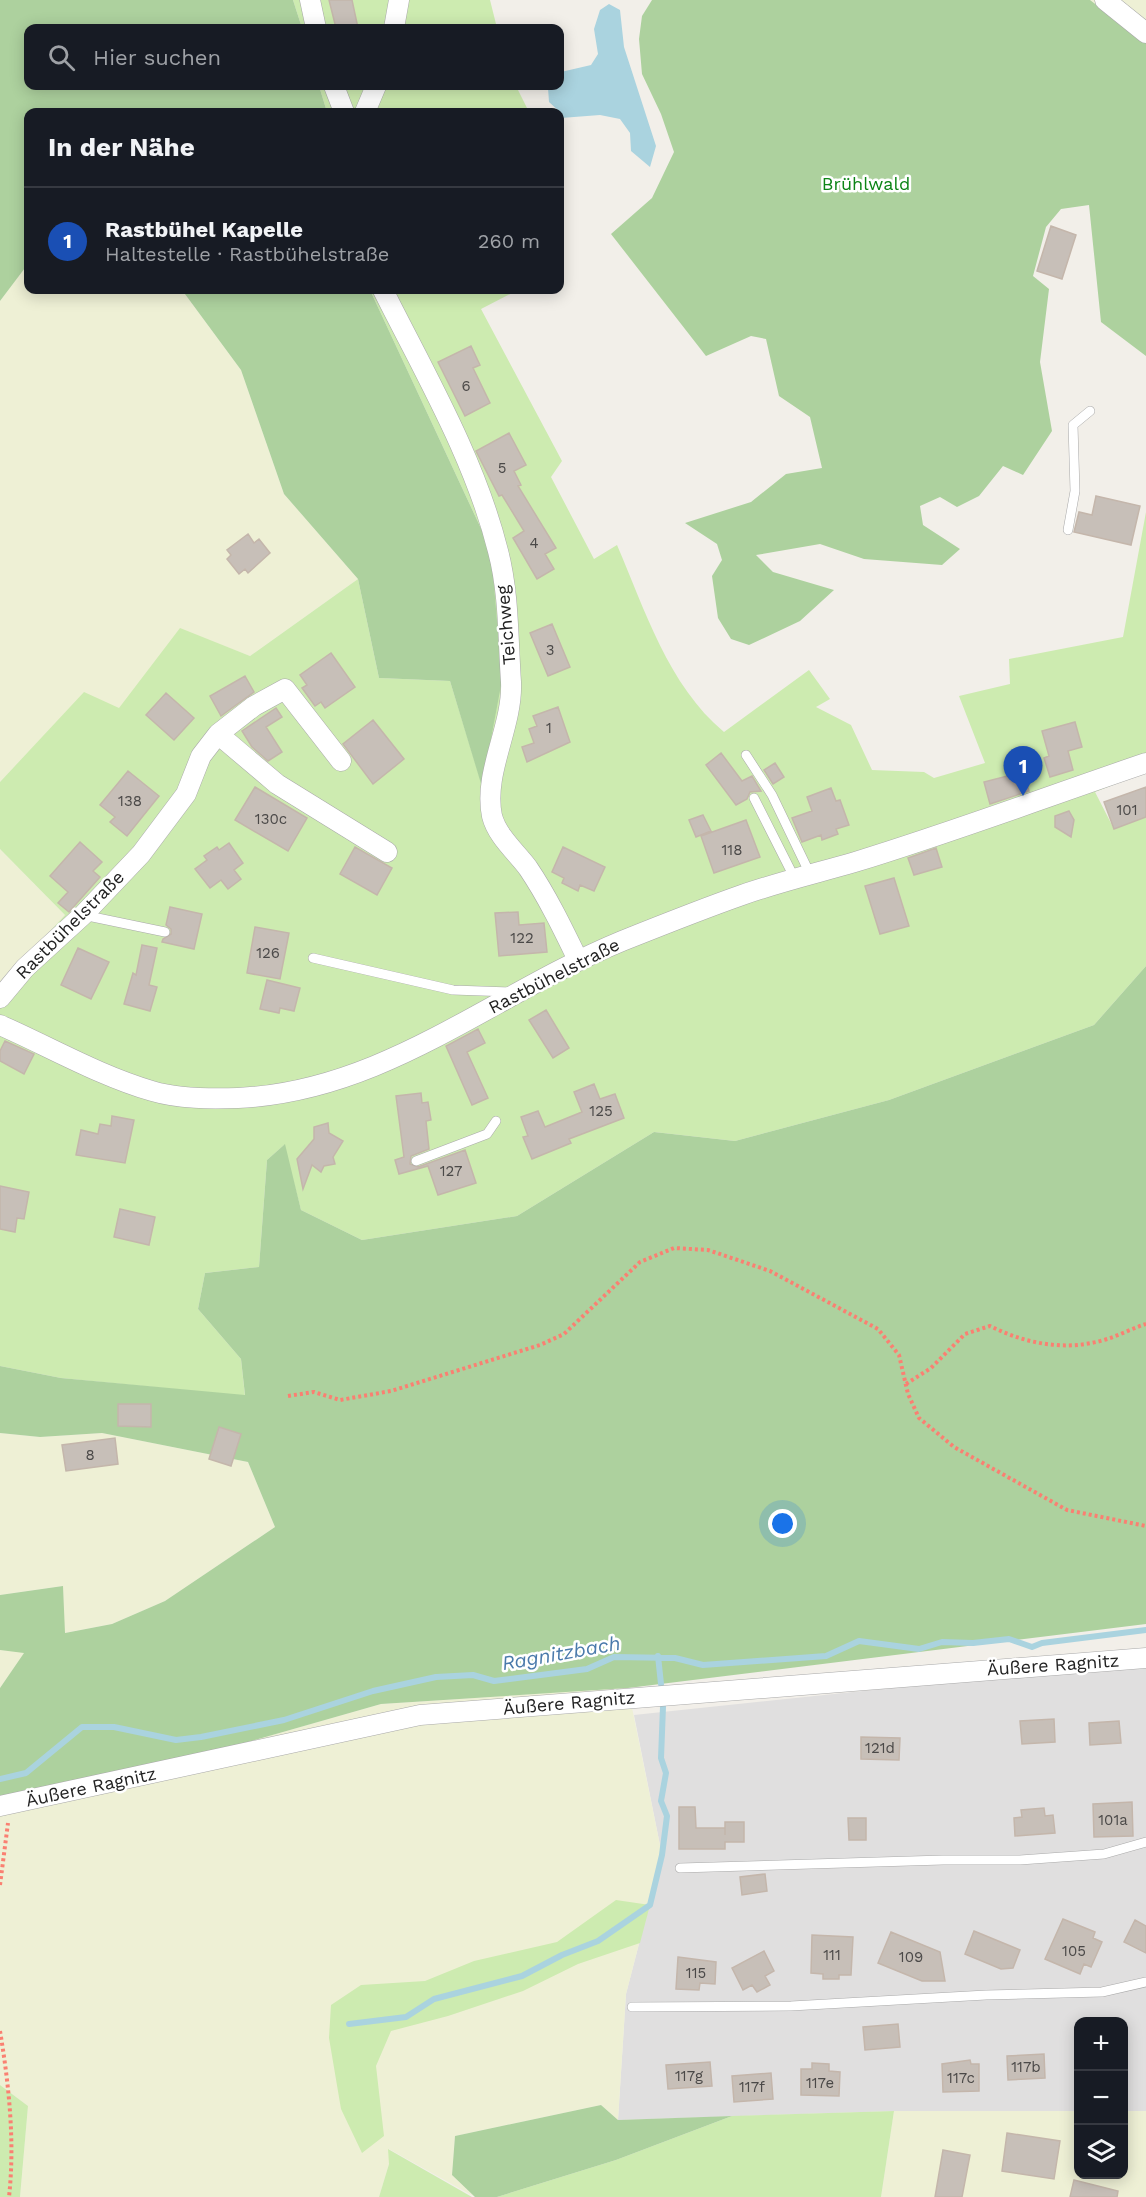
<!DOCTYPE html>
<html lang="de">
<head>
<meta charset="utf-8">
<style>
  body { margin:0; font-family:"Work Sans",sans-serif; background:#242831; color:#f1f3f6 }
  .controls { position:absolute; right:18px; bottom:18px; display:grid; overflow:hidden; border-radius:12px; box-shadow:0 3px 15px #0003 }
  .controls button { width:54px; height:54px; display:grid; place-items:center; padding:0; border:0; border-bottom:2px solid #363941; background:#171b24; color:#f1f3f6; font:30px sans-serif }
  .you { position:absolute; left:783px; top:1524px; width:21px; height:21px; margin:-15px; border:4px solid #fff; border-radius:50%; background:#1a73e8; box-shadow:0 0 0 9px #1a73e833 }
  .badge { display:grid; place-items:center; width:39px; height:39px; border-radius:50%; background:#d93025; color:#fff; font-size:20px; font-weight:700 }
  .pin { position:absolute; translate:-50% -50px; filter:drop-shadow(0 2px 3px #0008) }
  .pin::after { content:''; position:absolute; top:32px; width:21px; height:18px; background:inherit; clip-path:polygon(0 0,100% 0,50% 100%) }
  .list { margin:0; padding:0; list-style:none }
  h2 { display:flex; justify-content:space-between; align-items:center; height:78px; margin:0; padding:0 24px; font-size:26px }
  h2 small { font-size:20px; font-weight:400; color:#9ea1a6 }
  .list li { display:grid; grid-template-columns:39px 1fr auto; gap:18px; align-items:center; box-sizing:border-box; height:108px; padding:0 24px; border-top:2px solid #363941 }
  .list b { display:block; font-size:22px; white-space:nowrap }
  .list p { margin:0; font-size:20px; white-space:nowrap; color:#9ea1a6 }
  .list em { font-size:20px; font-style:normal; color:#9ea1a6 }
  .icon { flex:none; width:33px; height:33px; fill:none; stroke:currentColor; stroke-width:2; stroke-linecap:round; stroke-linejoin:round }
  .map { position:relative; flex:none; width:1146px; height:2197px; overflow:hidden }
  .search { position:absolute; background:#171b24; box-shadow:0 3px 15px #0003; left:24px; top:24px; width:540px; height:66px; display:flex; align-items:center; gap:15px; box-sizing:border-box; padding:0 21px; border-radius:12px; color:#9ea1a6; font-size:22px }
  .panel { position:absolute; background:#171b24; box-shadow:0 3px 15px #0003; left:24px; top:108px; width:540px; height:186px; border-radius:12px }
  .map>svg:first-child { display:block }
  .residential { fill:#e0dfdf }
  .farmland { fill:#eef0d5; fill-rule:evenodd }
  .grass { fill:#cdebb0; fill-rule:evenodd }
  .forest { fill:#add19e }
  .water { fill:#aad3df }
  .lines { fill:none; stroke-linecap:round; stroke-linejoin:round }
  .stream { stroke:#aad3df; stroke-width:6 }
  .building { fill:#c7bfb8; stroke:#c4b6ab; stroke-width:1.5 }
  .lane-casing { stroke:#a9a9a9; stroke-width:10 }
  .street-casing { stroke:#a9a9a9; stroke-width:21 }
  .path { stroke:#fa8072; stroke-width:4; stroke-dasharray:3 3; stroke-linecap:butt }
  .lane { stroke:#fff; stroke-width:9 }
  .street { stroke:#fff; stroke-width:20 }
  .labels { text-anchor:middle; stroke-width:5; stroke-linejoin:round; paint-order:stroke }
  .number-label { font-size:15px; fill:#4b4948 }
  .park-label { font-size:18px; fill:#0c8416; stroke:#fff }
  .street-label { font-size:18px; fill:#222; stroke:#fff }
  .water-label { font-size:20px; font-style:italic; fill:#4a7aab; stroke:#fff }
</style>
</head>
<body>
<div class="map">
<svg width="1146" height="2197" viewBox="0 0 1146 2197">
  <rect width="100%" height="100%" fill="#f2efe9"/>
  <!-- residential -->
  <path class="residential" d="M1146,1668V2111H1124V2022H1078V2111H894L618,2120L626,1994L662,1855L634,1715L987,1678Z"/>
  <!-- farmland -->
  <path class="farmland" d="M1090,0H1146V43Z
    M28,264V290H182L241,370L284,494L358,579L250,656L180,629L119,709L84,693L0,782V301Z
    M0,849L65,915L0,985Z
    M0,1433L40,1437L102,1433L248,1462L275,1527L165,1601L112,1624L64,1633L63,1586L0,1595ZM115,1438L118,1464L66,1471L62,1446Z
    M0,1634V1650L25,1652L0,1688Z
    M628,1688L662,1855L626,1994L618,2120L601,2105L455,2136L452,2175L475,2197L389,2149V2164L379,2197H20L28,2106L0,2085V1813L381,1704Z
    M894,2111H1078V2174H1124V2111H1146V2197H881Z"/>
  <!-- grass -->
  <path class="grass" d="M293,0H490L497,28H302Z
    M319,86H516L529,112H327Z
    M370,290H518L481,309L562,461L551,477L594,559L617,545C645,610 668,685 724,732L809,670L830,699L816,707L851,725L872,770L924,772L934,778L985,763L959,696L1010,684L1009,659L1123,637L1146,512V772L1095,792L1114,829L1146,817V966L1094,1025L889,1100L735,1141L654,1132L517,1216L362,1240L301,1210L284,1145L267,1160L259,1267L205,1273L198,1309L241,1359L245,1396L61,1378L0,1366V985L65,915L0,849V782L84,692L119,708L180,628L250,656L358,579L379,678L450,681L482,785L491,550ZM832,859L577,969L567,953L746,885Z
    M616,1900L650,1905L640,1943L578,1964L523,1991L448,2016L391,2031L376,2066L384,2136L362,2153L341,2109L329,2038L331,2005L361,1985L425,1981L474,1961L557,1942Z
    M0,2085L28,2106L20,2197H0Z
    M894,2111L881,2197H497L616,2160L732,2116Z
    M388,2149L472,2197H379L389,2164Z"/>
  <!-- forest -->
  <path class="forest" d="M0,0H293L302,28H28V86H319L327,112H28V264L0,301Z
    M652,0H1090L1146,43V356L1101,322L1089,205L1061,209L1046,227L1033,276L1049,289L1040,362L1052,431L1023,475L1003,466L979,496L957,507L940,497L920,506L923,525L960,549L942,565L864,559L820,544L756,555L773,572L834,590L800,621L749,645L731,639L718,618L712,576L722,560L717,544L685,523L751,502L786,474L822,468L810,417L779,396L766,339L751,336L706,356L611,234L652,198L674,152L661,114L642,74L639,39L642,16Z
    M182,290H370L491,550L502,680L482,787L450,681L379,678L358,579L284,494L241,370Z
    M1146,966V1624L628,1688L381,1704L0,1813V1688L24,1653L0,1650V1595L63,1586L65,1633L112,1624L165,1601L275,1527L248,1462L102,1433L40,1437L0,1433V1366L61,1378L245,1395L241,1359L198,1309L205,1273L259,1267L267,1160L285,1144L301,1210L362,1240L517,1216L654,1132L735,1141L889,1100L1094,1025Z
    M601,2105L618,2120L732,2116L616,2160L497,2197H475L452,2175L455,2136Z"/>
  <!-- water -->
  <path class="water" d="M609,4L620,10L624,47L656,146L650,167L631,151L630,133L620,119L600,115L561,118L560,112L549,102L548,88L560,86L561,72L591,65L598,54L594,29L600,10Z"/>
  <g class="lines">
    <!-- stream -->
    <path class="stream" d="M658,1656L661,1684
      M0,1779L26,1773L82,1727H114L176,1740L201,1737L284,1720L373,1691L436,1677L473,1675L494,1681L587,1669L614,1657L675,1658L703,1665L826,1656L859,1641L919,1649L942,1642L973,1643L1009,1639L1032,1647L1042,1643L1146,1630
      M349,2024L406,2017L434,1999L522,1976L562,1955L598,1941L650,1905L662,1855L667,1816L661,1801L666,1773L661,1758L663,1707"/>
  </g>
  <!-- building -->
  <path class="building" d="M329,0H352L358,28H336Z
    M1051,226L1076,235L1062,279L1037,271Z
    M471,346L480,365L473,368L490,403L465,416L438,362Z
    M509,433L526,465L514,471L521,485L518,486L556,548L545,554L554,569L537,579L513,538L524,531L502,495L499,496L476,451Z
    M1096,496L1140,506L1131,545L1074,532L1079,512L1092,515Z
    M248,534L254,543L259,539L270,553L248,573L245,569L239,574L227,559L231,555L227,550Z
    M552,624L570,667L548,676L530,633Z
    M331,653L355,687L325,708L321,702L315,706L302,688L307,685L300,675Z
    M245,676L254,692L221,716L210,696Z
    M166,693L194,718L174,740L146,715Z
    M558,707L570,742L527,762L522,747L534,743L529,729L537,726L533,716Z
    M276,708L282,717L266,727L282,752L268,761L252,747L242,731Z
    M373,720L404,759L373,784L343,744Z
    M1075,722L1082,747L1068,751L1073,770L1050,777L1044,758L1049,756L1042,731Z
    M721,753L742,781L752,776L761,791L750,792L747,799L736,805L706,765Z
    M775,763L784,777L773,784L764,770Z
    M128,771L159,796L127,836L110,822L115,817L100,805Z
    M1023,772L1029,791L990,804L984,782Z
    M255,787L307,818L288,851L235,820Z
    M1146,787V817L1114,829L1104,802Z
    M831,788L836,801L840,800L849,825L836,829L838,834L822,840L821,835L802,842L792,818L812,811L807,797Z
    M1069,811L1074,820L1071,837L1055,827V816Z
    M703,815L711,831L696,837L689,820Z
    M746,820L760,857L714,873L701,836Z
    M80,842L102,862L93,871L100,877L69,912L58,903L68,892L50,876Z
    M229,843L243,863L234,870L241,879L228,889L221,880L210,888L195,869L207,860L204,856L217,847L219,850Z
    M355,847L392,868L377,895L340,874Z
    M563,847L605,867L594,891L580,885L578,891L562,883L564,878L552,872Z
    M936,848L942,867L914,875L908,858Z
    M894,878L909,926L880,934L865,886Z
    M170,907L202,914L194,949L162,942L163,939L171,934V929L166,925Z
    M518,912L519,925L544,923L547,952L499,956L495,913Z
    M255,927L289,933L280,979L247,973Z
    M142,945L157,948L149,985L157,987L150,1011L124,1004L133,973L136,975Z
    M78,948L109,962L91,999L61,985Z
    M267,980L300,988L294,1011L280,1008L279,1013L260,1009Z
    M546,1010L569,1048L553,1058L529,1020Z
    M478,1029L485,1043L467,1052L488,1098L472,1105L446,1046Z
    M5,1041L34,1054L24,1074L0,1061V1051Z
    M594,1084L600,1099L615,1094L624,1118L569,1139L571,1143L532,1159L523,1137L528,1136L521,1117L538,1111L545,1127L582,1112L574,1092Z
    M421,1093L422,1103L428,1102L431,1120L426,1121L429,1149L411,1156L410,1164L418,1167L465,1150L476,1183L438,1195L428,1166L399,1174L395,1160L404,1157L396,1096Z
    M112,1116L134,1120L125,1163L76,1155L81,1130L98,1134L100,1124L111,1126Z
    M328,1123L329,1133L343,1141L333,1157L335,1164L324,1166L321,1172L312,1165L303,1189L297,1159L314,1139V1127Z
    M0,1186L29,1192L24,1219L17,1218L15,1232L0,1229Z
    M120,1209L155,1217L149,1245L114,1237Z
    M118,1404H151V1427L118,1426Z
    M219,1427L241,1434L231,1466L209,1459Z
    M115,1438L118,1464L66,1471L62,1445Z
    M1054,1719L1055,1742L1022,1744L1020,1721Z
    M1119,1721L1121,1743L1090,1745L1089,1723Z
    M861,1737L900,1738L899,1760L861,1759Z
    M1132,1802L1133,1836L1094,1837L1093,1804Z
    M679,1807H695L696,1828H725V1835V1822H744V1842H725V1849H679Z
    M1044,1808L1045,1816L1053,1815L1055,1833L1015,1836L1014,1818L1022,1817L1021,1810Z
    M848,1818H866V1840H849Z
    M765,1874L767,1891L742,1895L740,1877Z
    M1063,1919L1095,1932L1093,1938L1102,1942L1091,1967L1084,1964L1080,1974L1045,1959Z
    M1135,1920L1146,1926V1953L1124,1942Z
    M974,1931L1020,1950L1013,1968L1001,1969L965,1954Z
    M891,1932L940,1952L945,1981H922L878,1963Z
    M812,1935L853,1937L851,1975H839V1979H823V1974L811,1973Z
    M764,1951L774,1971L765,1976L770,1985L757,1992L752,1985L743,1990L732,1968Z
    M678,1957L716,1962L715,1984L700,1983L699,1990L676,1989Z
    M898,2024L900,2047L865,2050L863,2027Z
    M1044,2054L1045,2078L1008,2080L1007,2056Z
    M970,2060L971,2064H979V2091L943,2092L942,2064Z
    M710,2062L712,2086L668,2089L666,2065Z
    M812,2063L829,2064V2071L840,2072L839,2096L801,2095V2069H812Z
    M771,2073L773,2099L734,2102L732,2076Z
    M1007,2133L1060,2141L1054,2179L1002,2171Z
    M943,2150L970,2155L962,2197H935Z
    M1074,2180L1118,2191L1117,2197H1070Z"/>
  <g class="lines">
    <!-- lane casing -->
    <g class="lane-casing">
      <path id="lane" d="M1068,530L1075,491L1073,425L1090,411
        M746,755L772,795L810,874
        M754,798L795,879
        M83,915L165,932
        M313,958L453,990L511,992
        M416,1161L487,1134L496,1121
        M680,1868L943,1860H1020L1104,1854L1146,1842
        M632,2007L791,2006L986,1995L1102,1992L1146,1982"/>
    </g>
    <!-- street casing -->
    <g class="street-casing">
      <path id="street" d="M310,0L316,28
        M1105,0L1146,33
        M394,28L399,0
        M334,86L344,112
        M365,112L376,86
        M383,290C425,374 475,459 498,551C509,592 508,639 511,682C513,727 483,772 492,816C497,836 516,852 528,868C547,896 563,929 578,960
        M218,734L254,706L285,689L341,761
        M0,998L25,968L83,915L141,854L186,794L201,756L218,734L277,784L387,852
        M0,1025C50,1047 100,1076 152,1091C179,1099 210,1099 238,1098C385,1091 491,995 622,941C662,925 702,909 742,895C779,882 817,873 855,862C953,832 1049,796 1146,763
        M0,1806L420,1715L1146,1658"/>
    </g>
    <!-- path -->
    <path class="path" d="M906,1384L931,1368L965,1334L990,1326C1026,1344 1067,1352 1107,1339C1120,1335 1133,1328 1146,1324
      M288,1396L314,1392L340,1400L391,1391L540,1345L564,1334L640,1262L674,1248L708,1250L770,1271L878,1329L899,1355L908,1394L919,1418L954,1447L1067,1510L1146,1526
      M0,1885L8,1823
      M0,2031C9,2085 15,2142 9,2197"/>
    <!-- lane -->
    <use href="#lane" class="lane"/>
    <!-- street -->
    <use href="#street" class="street"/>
  </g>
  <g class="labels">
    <!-- number labels -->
    <g class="number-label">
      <text x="466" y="391">6</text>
      <text x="502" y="473">5</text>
      <text x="534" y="548">4</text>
      <text x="550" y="655">3</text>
      <text x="549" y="733">1</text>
      <text x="130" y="806">138</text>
      <text x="1127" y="815">101</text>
      <text x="271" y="824">130c</text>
      <text x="732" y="855">118</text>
      <text x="522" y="943">122</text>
      <text x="268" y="958">126</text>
      <text x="601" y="1116">125</text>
      <text x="451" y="1176">127</text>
      <text x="90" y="1460">8</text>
      <text x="880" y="1753">121d</text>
      <text x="1113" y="1825">101a</text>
      <text x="1074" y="1956">105</text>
      <text x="832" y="1960">111</text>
      <text x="911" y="1962">109</text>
      <text x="696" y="1978">115</text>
      <text x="1026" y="2072">117b</text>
      <text x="689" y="2081">117g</text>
      <text x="961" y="2083">117c</text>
      <text x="820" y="2088">117e</text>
      <text x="752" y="2092">117f</text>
    </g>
    <!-- park labels -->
    <g class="park-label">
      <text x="866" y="190">Brühlwald</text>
    </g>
    <!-- street labels -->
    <g class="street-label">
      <text transform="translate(506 625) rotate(-95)" y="6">Teichweg</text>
      <text transform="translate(70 925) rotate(-45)" y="6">Rastbühelstraße</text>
      <text transform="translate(554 976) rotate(-27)" y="6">Rastbühelstraße</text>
      <text transform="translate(1053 1665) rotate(-4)" y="6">Äußere Ragnitz</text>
      <text transform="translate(569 1703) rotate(-5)" y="6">Äußere Ragnitz</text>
      <text transform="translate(91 1787) rotate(-12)" y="6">Äußere Ragnitz</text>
    </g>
    <!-- water labels -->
    <g class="water-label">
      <text transform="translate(561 1653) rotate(-10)" y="7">Ragnitzbach</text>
    </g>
  </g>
</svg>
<div class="controls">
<button>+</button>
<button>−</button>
<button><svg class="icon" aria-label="layers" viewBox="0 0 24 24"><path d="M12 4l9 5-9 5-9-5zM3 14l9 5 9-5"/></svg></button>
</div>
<div class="you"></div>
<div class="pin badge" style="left:1023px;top:796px;background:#1a4fb4">1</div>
<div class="search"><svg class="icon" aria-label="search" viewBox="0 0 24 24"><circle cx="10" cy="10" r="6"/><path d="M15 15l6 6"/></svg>Hier suchen</div>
<section class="panel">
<h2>In der Nähe<small></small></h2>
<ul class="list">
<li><span class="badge" style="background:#1a4fb4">1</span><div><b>Rastbühel Kapelle</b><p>Haltestelle · Rastbühelstraße</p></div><em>260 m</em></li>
</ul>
</section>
</div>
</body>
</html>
